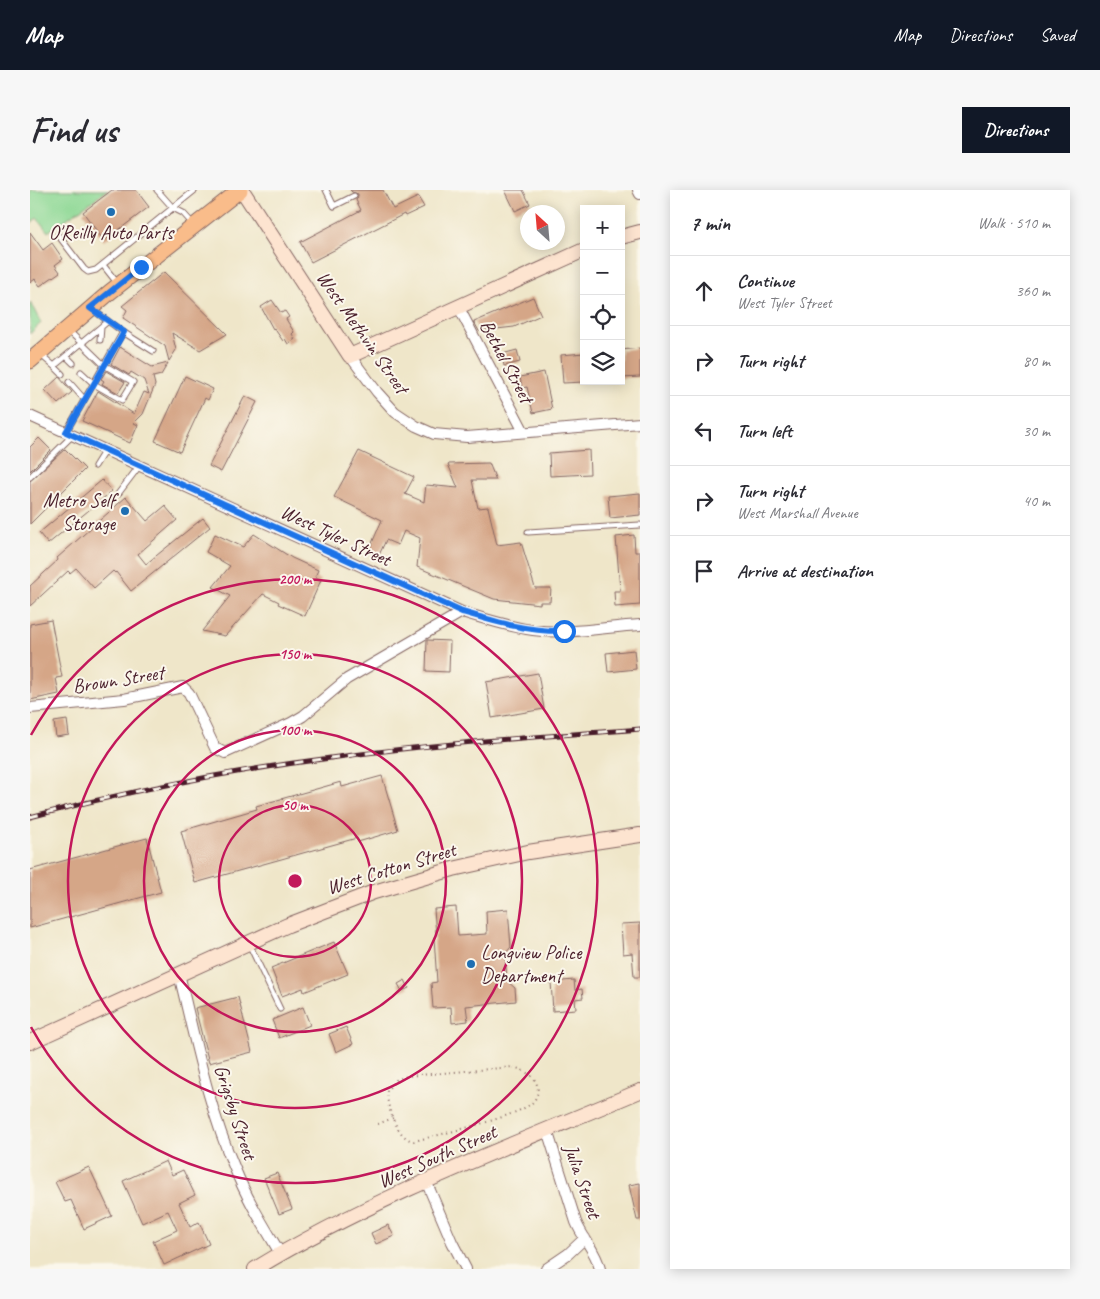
<!DOCTYPE html>
<html lang="en">
<head>
<meta charset="utf-8">
<style>
  body { margin:0; font-family:Caveat,sans-serif; background:#f7f7f7; color:#2b2b33 }
  .controls { position:absolute; right:15px; top:15px; display:grid; overflow:hidden; border-radius:0px; box-shadow:0 2px 12px #0003 }
  .controls button { width:45px; height:45px; display:grid; place-items:center; padding:0; border:0; border-bottom:1px solid #e1e1e2; background:#fff; color:#2b2b33; font:25px sans-serif }
  .compass { position:absolute; left:490px; top:15px; width:45px; height:45px; border-radius:50%; background:#fff; box-shadow:0 2px 12px #0003; rotate:334deg }
  .stop { position:absolute; width:15px; height:15px; margin:-11px; border:4px solid #1a73e8; border-radius:50%; background:#fff }
  .stop.end { background:#1a73e8; border-color:#fff; box-shadow:0 1px 5px #0008 }
  .list { margin:0; padding:0; list-style:none }
  h2 { display:flex; justify-content:space-between; align-items:center; height:65px; margin:0; padding:0 20px; font-size:21px }
  h2 small { font-size:16px; font-weight:400; color:#7c7c81 }
  .list li { display:grid; grid-template-columns:32px 1fr auto; gap:15px; align-items:center; box-sizing:border-box; height:70px; padding:0 20px; border-top:1px solid #e1e1e2 }
  .list b { display:block; font-size:19px; white-space:nowrap }
  .list p { margin:0; font-size:16px; white-space:nowrap; color:#7c7c81 }
  .list em { font-size:16px; font-style:normal; color:#7c7c81 }
  .icon { flex:none; width:28px; height:28px; fill:none; stroke:currentColor; stroke-width:2; stroke-linecap:round; stroke-linejoin:round }
  .map { position:relative; flex:none; width:610px; height:1079px; overflow:hidden; border-radius:0px }
  header { display:flex; align-items:center; gap:30px; box-sizing:border-box; height:70px; padding:0 25px; background:#111827; color:#fff }
  header strong { font-size:24px }
  nav { display:flex; gap:28px; margin-inline-start:auto; font-size:18px }
  .intro { display:flex; align-items:center; justify-content:space-between; box-sizing:border-box; height:120px; padding:0 30px }
  h1 { margin:0; font-size:35px }
  .button { padding:12px 22px; border-radius:0px; background:#111827; color:#fff; font-size:18px; font-weight:700 }
  main { display:flex; gap:30px; padding:0 30px }
  aside { flex:1; background:#fff; border-radius:0px; box-shadow:0 2px 12px #0003 }
  .map>svg:first-child { display:block }
  .green { fill:#8dd894; stroke:#6c7c60 }
  .building { fill:#d5a687 }
  .lines { fill:none; stroke-linecap:round; stroke-linejoin:round }
  .lane-casing { stroke:#846562; stroke-width:7 }
  .street-casing { stroke:#846562; stroke-width:12 }
  .secondary-casing { stroke:#846562; stroke-width:16 }
  .primary-casing { stroke:#846562; stroke-width:17 }
  .path { stroke:#846562; stroke-width:2; stroke-dasharray:1 4; stroke-linecap:butt }
  .lane { stroke:#fff; stroke-width:5 }
  .street { stroke:#fff; stroke-width:10 }
  .secondary { stroke:#fde4d0; stroke-width:14 }
  .primary { stroke:#f9bc8a; stroke-width:15 }
  .rail-casing { stroke:#4a1f2b; stroke-width:5 }
  .rail { stroke:#fbf7ec; stroke-width:3; stroke-dasharray:9; stroke-linecap:butt }
  .route { stroke:#1a73e8; stroke-width:6 }
  .ring { fill:none; stroke:#c2185b; stroke-width:2.5 }
  .poi-dot { fill:#1f6fb2; stroke:#fbf7ec; stroke-width:2 }
  .labels { text-anchor:middle; stroke-width:4; stroke-linejoin:round; paint-order:stroke }
  .poi-label { font-size:20px; fill:#4a1f2b; stroke:#fbf7ec }
  .street-label { font-size:20px; fill:#4a1f2b; stroke:#fbf7ec }
  .centre { fill:#c2185b; stroke:#fbf7ec; stroke-width:2.5 }
  .ring-label { font-size:15px; text-anchor:middle; font-weight:bold; fill:#c2185b; stroke:#fbf7ec; stroke-width:4; stroke-linejoin:round; paint-order:stroke }
</style>
</head>
<body>
<header>
<strong>Map</strong>
<nav><a>Map</a><a>Directions</a><a>Saved</a></nav>
</header>
<div class="intro"><h1>Find us</h1><a class="button">Directions</a></div>
<main>
<div class="map">
<svg width="610" height="1079" viewBox="0 0 610 1079">
  <rect width="100%" height="100%" fill="#fbf7ec"/>
  <filter id="ink" filterUnits="userSpaceOnUse"><feTurbulence type="fractalNoise" baseFrequency=".02" numOctaves="2"/><feDisplacementMap in="SourceGraphic" scale="10" xChannelSelector="R" yChannelSelector="G"/><feConvolveMatrix kernelMatrix="1 2 1 2 8 2 1 2 1" color-interpolation-filters="sRGB"/></filter>
  <filter id="wash" filterUnits="userSpaceOnUse"><feTurbulence type="fractalNoise" baseFrequency=".0096" numOctaves="4" result="noise"/><feDisplacementMap in="SourceGraphic" scale="20" xChannelSelector="R" yChannelSelector="G"/><feGaussianBlur stdDeviation="1.12" result="paint"/><feColorMatrix in="noise" values="0 0 0 0 0 0 0 0 0 0 0 0 0 0 0 0 0 1.4 0 .05"/><feComposite in="paint" operator="in"/></filter>
  <g filter="url(#wash)">
    <rect width="100%" height="100%" fill="#efe6c9"/>
    <!-- green -->
    <path class="green" d="M0,0H78L18,42L7,28L0,34Z
      M0,112L11,133L0,144Z"/>
    <g id="blocks">
      <!-- building -->
      <path class="building" d="M82,0H106L119,17L74,51L53,22Z
        M320,0H353L363,19L388,7L394,17L375,26L374,24L281,72L270,52L331,20L326,10L328,7V4L322,2Z
        M475,0H493L500,14L485,21Z
        M0,42L13,60L22,53L33,69L25,75L30,82L10,96L5,89L0,93Z
        M134,82L197,144L170,160L142,143L146,160L139,171L135,156L93,128L97,120L92,116Z
        M503,107L511,125L484,137L449,141L444,132Z
        M242,110L251,123L255,121L259,127L256,129L264,142L262,144L265,149L258,154L255,149L253,151L244,138L243,139L231,117Z
        M90,157L122,177L138,173L131,185L123,187L125,195L113,224L104,233L108,235L100,253L52,231L68,201L104,224L114,202L119,204L114,190L101,182L99,185L81,174Z
        M610,158V187L591,188V160Z
        M487,160L490,172L474,176L472,164Z
        M554,163V192L533,193L531,165Z
        M76,181L95,192L88,203L72,194L74,191L71,189Z
        M514,182L522,219L503,223L497,197L492,198L490,187Z
        M155,186L183,199L178,210L175,208L150,262L125,251Z
        M29,187L42,202L28,214L15,200Z
        M215,206L227,212L191,282L179,276Z
        M9,248L21,260L0,281V257Z
        M35,259L55,279L0,334V291Z
        M559,260L560,284L520,286L519,263Z
        M329,261L384,287L375,304L394,312L396,295L428,298L418,274L459,273L466,290H442L448,318L458,317L467,355L491,352L505,398H521L520,412H510V414L464,409L387,377L390,348L374,341L368,355L356,350L349,365L339,360L352,330L304,307Z
        M72,290L82,301L18,354L9,343Z
        M610,303V325L580,328L578,306Z
        M96,307L117,331L135,316L147,330L108,364L116,374L173,328L180,337L101,401L86,382L85,383L83,381L64,398L46,378L40,383L38,381L0,416V396L28,370L27,368Z
        M185,344L213,357L224,344L262,368L288,380L285,387L291,390L275,426L248,414L249,412L233,404L195,446L172,441L200,406L183,397L200,376L176,362Z
        M604,345L605,362H610V415L585,417L584,401H590L586,347Z
        M21,430L32,487L26,488L29,504L0,510V434Z
        M397,450L420,451L419,482L396,481Z
        M604,460L606,479L578,482L576,463Z
        M508,483L514,519L462,528L456,492Z
        M37,530L39,545L26,547L24,532Z
        M352,586L368,640L328,652L327,648L165,693L151,641L227,619L226,616L311,592L312,597Z
        M117,648L131,702L0,738V680Z
        M426,717L428,746L457,744L456,721L478,719L481,757L475,764L477,791L485,798L486,811L436,816L438,831L422,833L421,817L403,818L401,793L407,792L404,747L406,745L404,719Z
        M610,733V787H604L602,763L593,764L591,734Z
        M304,752L318,784L274,802L273,798L252,806L241,778Z
        M375,790L379,798L372,801L368,794Z
        M544,790L545,800L552,799L553,808L545,809L546,819L523,821L521,792Z
        M208,807L222,862L179,873L165,818Z
        M273,817L280,835L249,848L242,830Z
        M316,837L323,854L306,862L299,844Z
        M136,971L142,985L153,980L165,1005L149,1013L160,1037L169,1032L179,1054L134,1075L123,1051L147,1040L138,1021L112,1033L93,991Z
        M59,977L82,1026L54,1039L41,1010L35,1012L25,992Z
        M247,983L262,1019L249,1024L234,988Z
        M610,993V1030H607L599,995Z
        M358,1035L364,1046L346,1054L341,1043Z"/>
    </g>
  </g>
  <g filter="url(#ink)">
    <use href="#blocks" fill-opacity="0" stroke="#846562" stroke-width="1"/>
    <g class="lines">
      <!-- lane casing -->
      <g class="lane-casing">
        <path id="lane" d="M127,0L143,18L153,23L163,34
          M296,0L304,16L324,6
          M28,45L54,79L58,82L66,80L165,0
          M73,75L88,94
          M39,141L74,175L103,192L92,210L64,194L51,182
          M93,142L123,161
          M70,150L71,137
          M11,165L24,176
          M43,173L36,166L78,131
          M32,184L24,176L36,166
          M39,192L54,209
          M36,242L93,142L63,120
          M65,276L75,260
          M0,287L43,245
          M88,304L110,275
          M498,342L610,335
          M219,754L250,819"/>
      </g>
      <!-- street casing -->
      <g class="street-casing">
        <path id="street" d="M608,0L610,4
          M428,116L494,242
          M320,166L347,202L365,222L386,236L404,244L437,247L610,233
          M0,226L432,422C455,429 479,437 503,440C538,445 575,437 610,435
          M0,518L94,509L153,497L159,503L185,558L195,563L261,533L273,526L317,489L432,422
          M149,784C165,849 178,917 205,979C217,1009 234,1036 250,1063
          M517,940L546,1032C553,1049 566,1061 570,1079
          M396,991L422,1052L436,1079
          M516,1079L538,1064L555,1048"/>
      </g>
      <!-- secondary casing -->
      <g class="secondary-casing">
        <path id="secondary" d="M212,0L320,166L554,60
          M591,47L610,42
          M0,852L258,735L344,702L423,679L498,662L610,645
          M225,1079C345,1006 480,956 610,901"/>
      </g>
      <!-- primary casing -->
      <g class="primary-casing">
        <path id="primary" d="M0,171L80,102L210,0"/>
      </g>
      <!-- path -->
      <path class="path" d="M483,877C492,879 505,886 507,895C509,901 507,908 502,913C487,927 408,945 384,951C367,949 356,916 357,900L366,890L377,886Z
        M348,934L363,928"/>
      <!-- lane -->
      <use href="#lane" class="lane"/>
      <!-- street -->
      <use href="#street" class="street"/>
      <!-- secondary -->
      <use href="#secondary" class="secondary"/>
      <!-- primary -->
      <use href="#primary" class="primary"/>
      <!-- rail casing -->
      <g class="rail-casing">
        <path id="rail" d="M0,627C101,600 205,580 308,567C408,553 509,547 610,539"/>
      </g>
      <!-- rail -->
      <use href="#rail" class="rail"/>
    </g>
  </g>
  <g class="lines" filter="url(#ink)">
    <!-- route -->
    <path class="route" d="M111,77L60,118L94,142L36,242L432,422C466,432 499,442 534,441"/>
  </g>
  <!-- distance rings -->
  <g class="ring">
    <circle cx="265" cy="691" r="76"/>
    <circle cx="265" cy="691" r="151"/>
    <circle cx="265" cy="691" r="227"/>
    <path d="M1 545A302 302 0 1 1 1 837"/>
  </g>
  <!-- markers -->
  <g class="poi-dot">
    <circle cx="81" cy="22" r="5"/>
    <circle cx="95" cy="321" r="5"/>
    <circle cx="441" cy="774" r="5"/>
  </g>
  <g class="labels">
    <!-- poi labels -->
    <g class="poi-label">
      <text x="81" y="49">O'Reilly Auto Parts</text>
      <text x="85" y="317" text-anchor="end">Metro Self<tspan x="85" dy="23">Storage</tspan></text>
      <text x="451" y="769" text-anchor="start">Longview Police<tspan x="451" dy="23">Department</tspan></text>
    </g>
    <!-- street labels -->
    <g class="street-label">
      <text transform="translate(333 142) rotate(55)" y="7">West Methvin Street</text>
      <text transform="translate(477 171) rotate(62)" y="7">Bethel Street</text>
      <text transform="translate(306 345) rotate(25)" y="7">West Tyler Street</text>
      <text transform="translate(88 489) rotate(-9)" y="7">Brown Street</text>
      <text transform="translate(361 678) rotate(-17)" y="7">West Cotton Street</text>
      <text transform="translate(206 922) rotate(72)" y="7">Grigsby Street</text>
      <text transform="translate(407 966) rotate(-24)" y="7">West South Street</text>
      <text transform="translate(553 991) rotate(71)" y="7">Julia Street</text>
    </g>
  </g>
  <circle cx="265" cy="691" r="8" class="centre"/>
  <g class="ring-label">
    <text x="265" y="394">200 m</text>
    <text x="265" y="469">150 m</text>
    <text x="265" y="545">100 m</text>
    <text x="265" y="620">50 m</text>
  </g>
</svg>
<div class="controls">
<button>+</button>
<button>−</button>
<button><svg class="icon" aria-label="locate" viewBox="0 0 24 24"><circle cx="12" cy="12" r="6"/><path d="M12 2v4M12 18v4M2 12h4M18 12h4"/></svg></button>
<button><svg class="icon" aria-label="layers" viewBox="0 0 24 24"><path d="M12 4l9 5-9 5-9-5zM3 14l9 5 9-5"/></svg></button>
</div>
<svg class="compass" viewBox="-18 -18 36 36"><path d="M0-13l5 13h-10z" fill="#e53935"/><path d="M0 13l5-13h-10z" fill="#7c7c81"/></svg>
<div class="stop" style="left:534px;top:441px"></div>
<div class="stop end" style="left:111px;top:77px"></div>
</div>
<aside>
<h2>7 min<small>Walk · 510 m</small></h2>
<ul class="list">
<li><svg class="icon" aria-label="ahead" viewBox="0 0 24 24"><path d="M12 20V5M6 11l6-6 6 6"/></svg><div><b>Continue</b><p>West Tyler Street</p></div><em>360 m</em></li>
<li><svg class="icon" aria-label="right" viewBox="0 0 24 24"><path d="M7 20v-9h11M14 6l5 5-5 5"/></svg><div><b>Turn right</b></div><em>80 m</em></li>
<li><svg class="icon" aria-label="left" viewBox="0 0 24 24"><path d="M17 20v-9H6M10 6l-5 5 5 5"/></svg><div><b>Turn left</b></div><em>30 m</em></li>
<li><svg class="icon" aria-label="right" viewBox="0 0 24 24"><path d="M7 20v-9h11M14 6l5 5-5 5"/></svg><div><b>Turn right</b><p>West Marshall Avenue</p></div><em>40 m</em></li>
<li><svg class="icon" aria-label="arrive" viewBox="0 0 24 24"><path d="M6 21V4h12l-3 4 3 4H6"/></svg><div><b>Arrive at destination</b></div></li>
</ul>
</aside>
</main>
</body>
</html>
